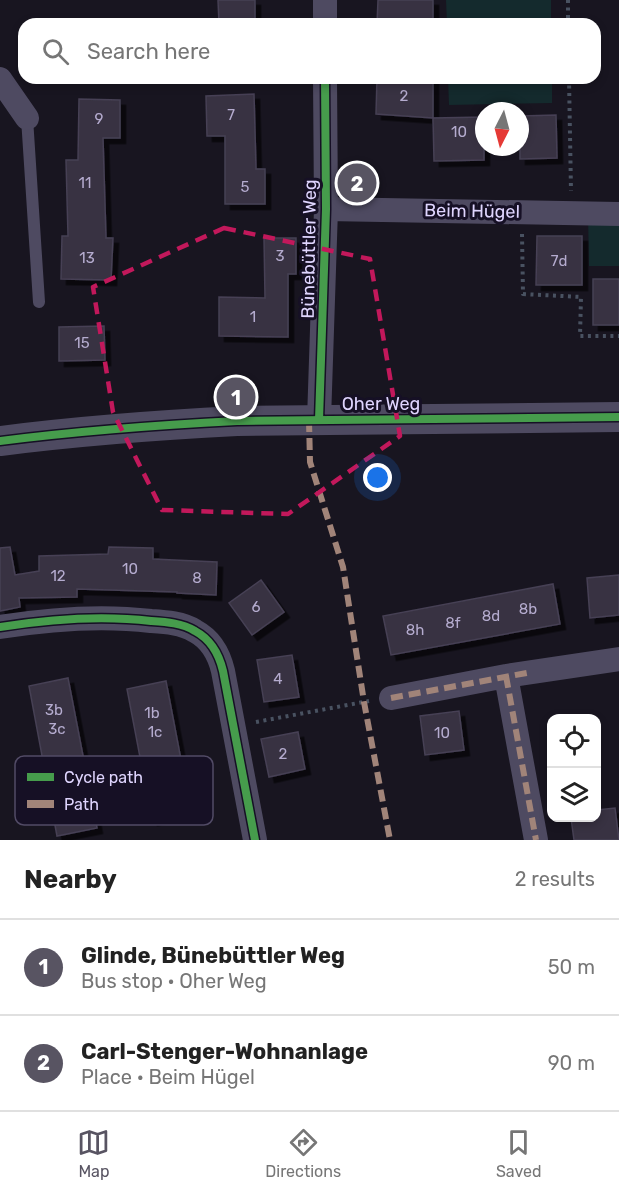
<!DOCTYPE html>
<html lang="en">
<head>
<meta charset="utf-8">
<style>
  body { margin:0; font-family:Rubik,sans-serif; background:#f6f6f6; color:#222 }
  .controls { position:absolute; right:18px; bottom:18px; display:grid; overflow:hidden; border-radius:12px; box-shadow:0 3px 9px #0003 }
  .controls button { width:54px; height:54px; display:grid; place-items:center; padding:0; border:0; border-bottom:2px solid #e0e0e0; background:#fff; color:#222; font:30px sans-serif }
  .compass { position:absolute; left:475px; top:102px; width:54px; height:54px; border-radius:50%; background:#fff; box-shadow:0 3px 9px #0003; rotate:186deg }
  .you { position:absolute; left:378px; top:478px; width:21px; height:21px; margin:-15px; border:4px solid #fff; border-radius:50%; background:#1a73e8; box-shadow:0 0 0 9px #1a73e833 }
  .badge { display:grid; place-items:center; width:39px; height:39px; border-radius:50%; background:#585462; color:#fff; font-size:20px; font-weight:700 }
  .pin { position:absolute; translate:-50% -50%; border:3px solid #fff; box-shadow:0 2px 6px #0006 }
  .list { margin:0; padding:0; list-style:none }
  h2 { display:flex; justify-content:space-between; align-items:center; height:78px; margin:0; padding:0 24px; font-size:26px }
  h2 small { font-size:20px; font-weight:400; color:#767676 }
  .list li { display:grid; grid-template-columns:39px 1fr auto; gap:18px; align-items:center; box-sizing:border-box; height:96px; padding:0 24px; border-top:2px solid #e0e0e0 }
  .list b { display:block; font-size:22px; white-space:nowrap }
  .list p { margin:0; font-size:20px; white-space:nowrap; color:#767676 }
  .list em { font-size:20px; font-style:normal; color:#767676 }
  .icon { flex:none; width:33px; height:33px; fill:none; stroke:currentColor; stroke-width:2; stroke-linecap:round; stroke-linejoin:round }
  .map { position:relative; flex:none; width:619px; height:840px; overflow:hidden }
  .search { position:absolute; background:#fff; box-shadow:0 3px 9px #0003; left:18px; right:18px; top:18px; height:66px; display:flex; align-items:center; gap:15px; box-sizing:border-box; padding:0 21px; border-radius:18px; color:#767676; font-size:22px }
  .sheet { height:270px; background:#fff }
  nav { display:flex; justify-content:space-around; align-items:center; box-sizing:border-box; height:84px; border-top:2px solid #e0e0e0; background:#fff; font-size:16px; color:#767676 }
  nav a { display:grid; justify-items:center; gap:3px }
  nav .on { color:#585462 }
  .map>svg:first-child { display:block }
  .green { fill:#142a2d }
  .building { fill:#383342; stroke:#464054; stroke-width:1.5; filter:url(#shadow) }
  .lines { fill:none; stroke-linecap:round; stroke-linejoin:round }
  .path { stroke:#495261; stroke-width:4; stroke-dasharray:3 4.5; stroke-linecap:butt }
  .service { stroke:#4e4a61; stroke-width:12 }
  .minor { stroke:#4e4a61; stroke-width:24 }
  .tertiary { stroke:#4e4a61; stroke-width:30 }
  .quiet { stroke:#a18479; stroke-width:6; stroke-dasharray:12 6; stroke-linecap:butt }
  .cycleway-casing { stroke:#161025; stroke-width:11 }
  .cycleway { stroke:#469c4c; stroke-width:8 }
  .marked { fill:none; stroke:#c2185b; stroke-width:4.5; stroke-dasharray:12 8; stroke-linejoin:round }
  .labels { text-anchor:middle; stroke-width:6; stroke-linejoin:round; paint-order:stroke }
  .number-label { font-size:15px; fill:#b5accf }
  .street-label { font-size:18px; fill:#dfd5fe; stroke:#161025 }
  .key { fill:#161025; stroke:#524b66; stroke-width:1.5 }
  .key-label { font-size:16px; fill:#dfd5fe }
</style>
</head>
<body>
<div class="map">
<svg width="619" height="840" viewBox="0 0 619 840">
  <defs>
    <filter id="shadow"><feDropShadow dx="5.5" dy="5.5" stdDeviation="0" flood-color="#0009"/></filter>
  </defs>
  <rect width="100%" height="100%" fill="#181520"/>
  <!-- green -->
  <path class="green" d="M446,0H551V24H447Z
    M448,78H552V103L449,105Z
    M588,213L619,214V266H589Z"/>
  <!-- building -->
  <path class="building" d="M218,0H255V24H219Z
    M378,0H433V24H377Z
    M377,78H433V118L376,114Z
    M254,94L256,169H265V204H225V136H207L206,96Z
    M79,99L120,100V138H103L106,238H113L111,280L61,279L62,236H68L66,160H78Z
    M556,115L557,158L520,159V116Z
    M484,117V160L434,161L433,118Z
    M537,236H582V285H536Z
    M264,238H296V274H288V337L219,336V297L265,298Z
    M593,279H619V325H593Z
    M104,326L105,360L59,361V327Z
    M10,547L15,575L39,571V556L108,554L109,547L153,548V559L217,562L216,595L177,593V592L77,589V597L19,598L20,607L0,611V548Z
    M619,575V615L590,618L587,578Z
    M261,580L284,612L252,635L229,603Z
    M553,584L560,624L391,655L383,616Z
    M292,655L299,697L264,702L257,660Z
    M68,678L97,828L57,836L29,686Z
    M166,681L191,812L152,820L127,689Z
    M459,711L464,750L425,755L420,716Z
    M298,732L305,769L269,777L261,739Z
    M615,808L619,840H574L571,818H597V810Z"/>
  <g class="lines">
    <!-- path -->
    <path class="path" d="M568,0V24
      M569,78L571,191
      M522,234L523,294L581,297L580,336H619
      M256,722L369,701"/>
    <!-- service -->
    <path class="service" d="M27,118L39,302"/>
    <!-- minor -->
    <path class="minor" d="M325,0V24
      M0,79L27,118
      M326,209L619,214
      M319,420L326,209L325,78
      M0,627C50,619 101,615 151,621C166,622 182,623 195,631C210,639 219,654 223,671L255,840
      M506,676L536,840
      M391,698L506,676L619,659"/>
    <!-- tertiary -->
    <path class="tertiary" d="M0,441C79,431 158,425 237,421L619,417"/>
    <!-- quiet -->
    <path class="quiet" d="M309,420L310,462L343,567L364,702L390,840
      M506,676L536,840
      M391,698L532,672"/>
    <!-- cycleway casing -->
    <g class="cycleway-casing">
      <path id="cycleway" d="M319,420L326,209L325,78
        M0,441C79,431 158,425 237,421L619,417
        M0,627C50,619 101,615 151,621C166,622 182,623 195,631C210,639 219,654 223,671L255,840"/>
    </g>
    <!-- cycleway -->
    <use href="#cycleway" class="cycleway"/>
  </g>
  <!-- marked area -->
  <path class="marked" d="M224,228L370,259L400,436L288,514L162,510L113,412L93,287Z"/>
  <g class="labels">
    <!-- number labels -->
    <g class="number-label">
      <text x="404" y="101">2</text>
      <text x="231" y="120">7</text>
      <text x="99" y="124">9</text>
      <text x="459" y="137">10</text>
      <text x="85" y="188">11</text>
      <text x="245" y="192">5</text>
      <text x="280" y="261">3</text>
      <text x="87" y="263">13</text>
      <text x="559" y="266">7d</text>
      <text x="253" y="322">1</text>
      <text x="82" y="348">15</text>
      <text x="130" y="574">10</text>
      <text x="58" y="581">12</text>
      <text x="197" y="583">8</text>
      <text x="256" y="612">6</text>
      <text x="528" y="614">8b</text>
      <text x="491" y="621">8d</text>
      <text x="453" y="628">8f</text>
      <text x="415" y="635">8h</text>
      <text x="278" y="684">4</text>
      <text x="54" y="715">3b</text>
      <text x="152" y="718">1b</text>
      <text x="57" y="734">3c</text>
      <text x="155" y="737">1c</text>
      <text x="442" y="738">10</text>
      <text x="283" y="759">2</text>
    </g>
    <!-- street labels -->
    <g class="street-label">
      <text transform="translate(472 211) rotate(1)" y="6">Beim Hügel</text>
      <text transform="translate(309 249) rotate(-89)" y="6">Bünebüttler Weg</text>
      <text x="381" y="410">Oher Weg</text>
    </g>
  </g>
  <!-- legend -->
  <rect x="15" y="756" width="198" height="69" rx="9" class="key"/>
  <rect x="27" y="773" width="27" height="8" fill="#469c4c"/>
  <rect x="27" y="800" width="27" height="8" fill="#a18479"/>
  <g class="key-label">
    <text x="64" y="783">Cycle path</text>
    <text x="64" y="810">Path</text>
  </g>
</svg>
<div class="controls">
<button><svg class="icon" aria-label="locate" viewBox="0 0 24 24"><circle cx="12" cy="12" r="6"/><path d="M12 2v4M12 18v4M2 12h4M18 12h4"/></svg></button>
<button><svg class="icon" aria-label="layers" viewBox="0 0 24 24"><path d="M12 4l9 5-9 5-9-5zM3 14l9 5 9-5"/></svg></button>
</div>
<svg class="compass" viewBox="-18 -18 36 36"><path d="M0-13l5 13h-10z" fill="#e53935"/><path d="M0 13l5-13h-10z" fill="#767676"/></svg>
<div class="you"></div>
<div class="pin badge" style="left:236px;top:397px">1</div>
<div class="pin badge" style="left:357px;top:183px">2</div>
<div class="search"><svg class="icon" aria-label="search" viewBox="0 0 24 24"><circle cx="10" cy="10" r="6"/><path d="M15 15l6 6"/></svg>Search here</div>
</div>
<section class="sheet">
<h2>Nearby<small>2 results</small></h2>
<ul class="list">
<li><span class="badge">1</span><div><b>Glinde, Bünebüttler Weg</b><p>Bus stop · Oher Weg</p></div><em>50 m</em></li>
<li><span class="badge">2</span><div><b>Carl-Stenger-Wohnanlage</b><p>Place · Beim Hügel</p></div><em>90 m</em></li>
</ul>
</section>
<nav>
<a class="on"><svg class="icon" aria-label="map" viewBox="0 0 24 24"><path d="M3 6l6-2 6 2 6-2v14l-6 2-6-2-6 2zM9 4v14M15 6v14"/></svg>Map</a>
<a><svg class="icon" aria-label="directions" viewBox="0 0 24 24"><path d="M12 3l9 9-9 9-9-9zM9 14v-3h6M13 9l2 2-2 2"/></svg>Directions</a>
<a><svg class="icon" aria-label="saved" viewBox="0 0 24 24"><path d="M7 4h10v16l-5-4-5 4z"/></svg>Saved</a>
</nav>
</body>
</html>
